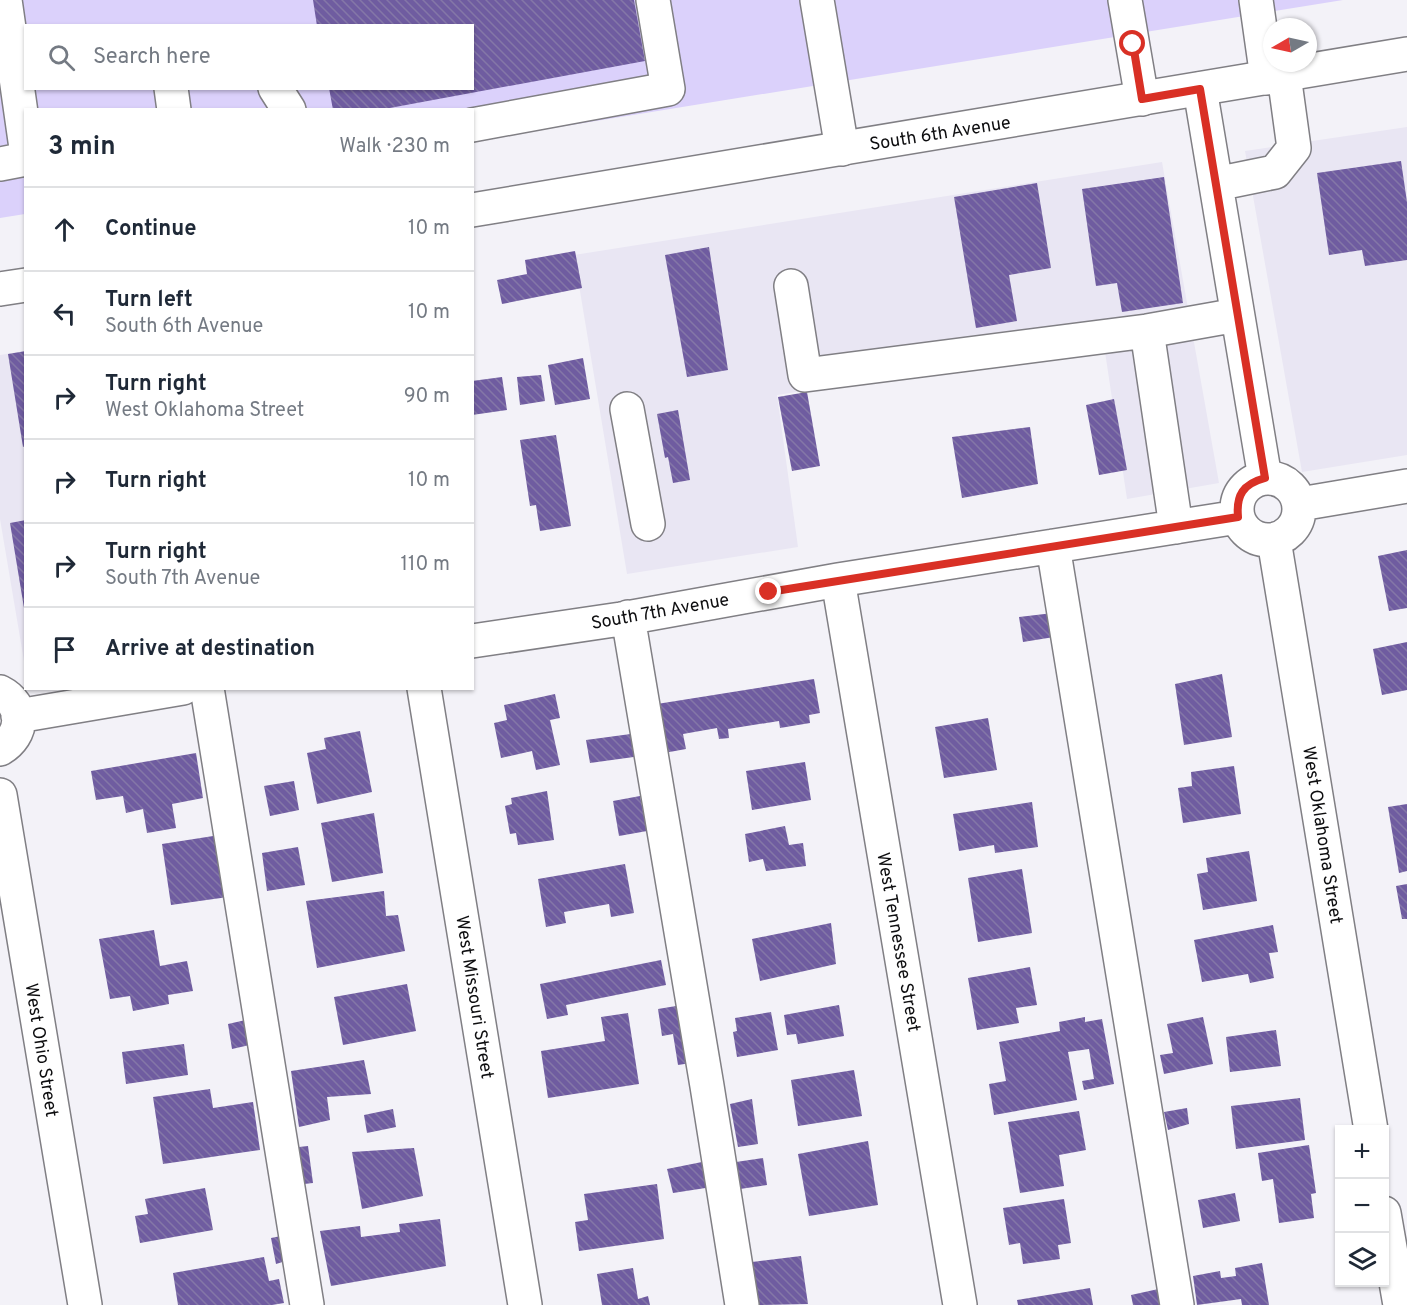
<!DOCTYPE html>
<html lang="en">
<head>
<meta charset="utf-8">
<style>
  body { margin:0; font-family:Overpass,sans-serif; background:#f2f2f3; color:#1f2937 }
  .controls { position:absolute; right:18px; bottom:18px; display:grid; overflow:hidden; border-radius:0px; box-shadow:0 2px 4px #0004 }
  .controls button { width:54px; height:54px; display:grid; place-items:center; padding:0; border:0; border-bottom:2px solid #e0e1e3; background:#fff; color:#1f2937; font:30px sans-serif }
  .compass { position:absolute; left:1263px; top:18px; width:54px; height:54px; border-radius:50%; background:#fff; box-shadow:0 2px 4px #0004; rotate:261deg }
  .stop { position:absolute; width:18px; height:18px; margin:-14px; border:4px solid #d93025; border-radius:50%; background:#fff }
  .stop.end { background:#d93025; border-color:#fff; box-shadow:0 2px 6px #0008 }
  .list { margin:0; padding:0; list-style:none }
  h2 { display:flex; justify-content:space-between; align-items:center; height:78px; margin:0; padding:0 24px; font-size:26px }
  h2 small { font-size:20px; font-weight:400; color:#747a83 }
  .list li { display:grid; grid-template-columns:39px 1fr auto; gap:18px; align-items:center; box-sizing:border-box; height:84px; padding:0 24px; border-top:2px solid #e0e1e3 }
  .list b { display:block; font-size:22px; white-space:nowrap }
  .list p { margin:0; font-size:20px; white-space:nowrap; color:#747a83 }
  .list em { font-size:20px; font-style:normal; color:#747a83 }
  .icon { flex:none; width:33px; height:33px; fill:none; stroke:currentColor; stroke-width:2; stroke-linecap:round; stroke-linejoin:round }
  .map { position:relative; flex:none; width:1407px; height:1305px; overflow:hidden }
  .search { position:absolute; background:#fff; box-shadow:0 2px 4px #0004; left:24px; top:24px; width:450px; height:66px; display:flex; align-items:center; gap:15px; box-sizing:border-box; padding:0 21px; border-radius:0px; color:#747a83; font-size:22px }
  .panel { position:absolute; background:#fff; box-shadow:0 2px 4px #0004; left:24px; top:108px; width:450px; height:582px; border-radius:0px }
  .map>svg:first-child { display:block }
  .built { fill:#e9e6f3 }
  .grass { fill:#dbd1fb; fill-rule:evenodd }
  .building { fill:url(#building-back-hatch) }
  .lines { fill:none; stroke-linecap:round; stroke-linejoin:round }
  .minor-casing { stroke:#807f84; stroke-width:36 }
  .major-casing { stroke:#807f84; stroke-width:36 }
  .minor { stroke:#fff; stroke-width:33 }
  .major { stroke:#fff; stroke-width:33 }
  .route { stroke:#d93025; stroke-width:8 }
  .labels { text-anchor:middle; stroke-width:4.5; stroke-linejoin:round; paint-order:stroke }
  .street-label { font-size:18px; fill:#0d0d0f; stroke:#fff }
</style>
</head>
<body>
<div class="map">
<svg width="1407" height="1305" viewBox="0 0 1407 1305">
  <defs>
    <pattern id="building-back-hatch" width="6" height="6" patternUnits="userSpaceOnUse" patternTransform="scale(1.5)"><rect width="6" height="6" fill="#6f5ca0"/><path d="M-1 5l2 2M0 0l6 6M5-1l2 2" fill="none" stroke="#8477a7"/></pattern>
  </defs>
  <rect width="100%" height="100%" fill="#f3f2f8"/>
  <!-- built -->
  <path class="built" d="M1407,127V455L1302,472L1245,151Z
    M1162,162L1219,483L1127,499L1104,345L777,395L798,547L627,574L574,255Z
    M25,351L26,667H25L0,519V355Z"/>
  <!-- grass -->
  <path class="grass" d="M0,0H1343L473,141L472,110H26L25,214L0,218ZM26,26H472V88H26Z"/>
  <!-- building -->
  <path class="building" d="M313,0H634L645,61L379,110H333L329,88H472V26H317Z
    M1401,161L1407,202V260L1365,266L1362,250L1329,255L1317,173Z
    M1164,177L1183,303L1122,312L1117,283L1096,286L1082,189Z
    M1037,183L1051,268L1009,275L1017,321L976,328L954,197Z
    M709,247L728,370L687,377L665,255Z
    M575,251L582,288L502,304L497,280L527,274L525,260Z
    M26,351V446L23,447L8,354Z
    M583,358L590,399L555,405L548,365Z
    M541,375L545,401L520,405L517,377Z
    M502,377L507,410L472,415V381Z
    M807,392L820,466L792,471L778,397Z
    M1114,399L1127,470L1099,475L1086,405Z
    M678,410L690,480L673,483L668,457L665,458L657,414Z
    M1030,427L1038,484L962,498L952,437Z
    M556,435L571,526L540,531L536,505L530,506L520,440Z
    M26,520V608H24L10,523Z
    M1407,550V608L1389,611L1378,556Z
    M1053,613L1054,637L1023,642L1019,617Z
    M1407,642V690L1382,695L1373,649Z
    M1222,674L1232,737L1184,745L1175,684Z
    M814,679L820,713L809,715L810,723L780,728L779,721L728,729L729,738L719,739L717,728L683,734L686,749L664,753L657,704Z
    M555,694L560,718L550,720L560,765L536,770L532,751L501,758L494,723L507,720L504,705Z
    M988,718L997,770L944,778L935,727Z
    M360,731L372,792L317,804L307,753L326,749L324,738Z
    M638,733L641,756L590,763L586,740Z
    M196,753L203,798L172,804L176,828L147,833L143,809L126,813L123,796L96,800L91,771Z
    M805,762L811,800L752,810L746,771Z
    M1234,766L1241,814L1183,823L1178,788L1192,786L1191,772Z
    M294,781L299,810L270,816L264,786Z
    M547,791L554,840L518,845L516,833L510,834L505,806L512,804L511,798Z
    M640,796L647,831L619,836L613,801Z
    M1032,802L1038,847L995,853L994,845L959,851L953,814Z
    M1407,804V871L1399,873L1388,807Z
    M374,813L383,873L332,882L321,823Z
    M785,826L789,845L803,843L806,866L766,871L763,859L749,862L745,834Z
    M226,834L235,896L171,905L162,844Z
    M298,847L305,885L267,891L262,853Z
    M1249,851L1257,901L1203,910L1197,874L1208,872L1206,858Z
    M625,864L634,913L611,917L609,904L564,912L566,923L546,927L538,879Z
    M1022,869L1032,933L978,942L968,878Z
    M1407,884V919H1402L1396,886Z
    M384,891L386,916L398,915L405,951L317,968L306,901Z
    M831,923L836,964L760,981L752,939Z
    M1273,925L1278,952L1269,953L1274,978L1250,983L1248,974L1202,982L1194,940Z
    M154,930L160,966L187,961L193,991L168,995L169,1004L133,1011L130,996L110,999L99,939Z
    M661,960L666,985L566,1005L568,1015L547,1019L540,984Z
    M1030,967L1037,1005L1016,1008L1019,1023L977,1030L968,978Z
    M407,984L416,1031L343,1045L334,997Z
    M688,1004L697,1062L678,1065L673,1034L662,1036L658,1009Z
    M839,1005L844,1036L798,1044L796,1034L787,1035L784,1015Z
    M771,1012L778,1050L737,1057L733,1032L737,1031L735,1018Z
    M628,1013L639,1084L548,1098L541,1051L605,1041L601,1017Z
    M1085,1017V1022L1102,1019L1114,1084L1084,1090L1082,1081L1094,1079L1089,1049L1068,1052L1077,1100L994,1115L989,1084L1006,1081L999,1042L1060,1031L1059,1022Z
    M1203,1017L1213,1064L1164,1074L1160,1055L1173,1053L1167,1024Z
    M250,1019L254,1044L232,1049L228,1024Z
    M1276,1030L1281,1066L1230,1072L1226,1037Z
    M184,1044L188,1075L126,1084L122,1052Z
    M364,1060L371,1094L327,1097L330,1120L299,1127L291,1071Z
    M854,1070L862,1116L798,1126L791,1080Z
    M210,1089L213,1108L253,1102L260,1150L163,1164L153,1097Z
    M1300,1098L1305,1140L1236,1149L1231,1106Z
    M752,1099L758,1144L738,1147L730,1104Z
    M1187,1108L1189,1124L1168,1130L1164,1112Z
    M393,1109L396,1127L367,1133L364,1115Z
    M1079,1111L1086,1150L1059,1155L1064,1186L1020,1193L1008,1122Z
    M868,1141L878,1205L809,1216L798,1154Z
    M1309,1145L1316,1193L1311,1194L1314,1218L1279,1223L1273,1179L1262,1181L1258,1153Z
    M308,1146L313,1183L295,1185L290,1148Z
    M414,1148L423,1196L362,1209L352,1152Z
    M763,1158L767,1185L740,1189L736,1162Z
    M707,1161L712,1187L673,1193L667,1169Z
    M657,1184L664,1239L579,1251L575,1222L588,1220L584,1194Z
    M205,1188L213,1230L140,1243L135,1216L148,1214L145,1199Z
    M1235,1193L1240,1221L1203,1228L1198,1200Z
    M1064,1199L1071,1243L1058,1245L1060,1259L1023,1264L1020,1243L1009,1245L1003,1208Z
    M440,1219L446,1266L331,1286L320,1231L360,1226L361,1237L400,1232L399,1224Z
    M286,1235L289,1260L276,1264L271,1238Z
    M801,1256L808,1304L758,1305L752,1262Z
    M264,1257L269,1281L279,1279L284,1303L272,1305H178L173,1273Z
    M1262,1263L1269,1305H1242L1241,1299L1197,1305L1193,1276L1220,1271L1221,1278L1236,1276L1235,1268Z
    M633,1268L638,1299L648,1296L650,1305H602L597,1274Z
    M1090,1288L1093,1305H1018L1017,1300Z
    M1163,1288L1166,1305H1133L1131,1295Z"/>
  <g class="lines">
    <!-- minor casing -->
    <g class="minor-casing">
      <path id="minor" d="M5,0L26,148
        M817,0L842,149
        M1125,0L1142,99
        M1256,0L1267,78
        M171,88L174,110
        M275,88L289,110
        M1200,89L1265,478
        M472,125L668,89L653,0
        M0,164L26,159
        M1216,184L1275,172L1294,148L1284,75
        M791,286L805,375L1147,331L1237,315
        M1147,331L1176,527
        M627,409L648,524
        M1237 509a31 31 0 1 1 62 0a31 31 0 1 1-62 0Z
        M1300,504L1407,486
        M1274,540L1371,1130
        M1053,546L1177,1305
        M838,580L960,1305
        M628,617L707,1086L742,1305
        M472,641L621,619L838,580L1238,517
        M207,688L307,1305
        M424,688L525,1305
        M0,692C26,705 24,735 0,749
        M18,716L183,688
        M0,795L85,1305
        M1384,1213L1400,1305"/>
    </g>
    <!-- major casing -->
    <g class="major-casing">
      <path id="major" d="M472,210L1407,54
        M0,289L26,285"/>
    </g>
    <!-- minor -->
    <use href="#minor" class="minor"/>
    <!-- major -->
    <use href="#major" class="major"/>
  </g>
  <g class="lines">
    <!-- route -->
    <path class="route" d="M769,592L1238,517C1236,495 1243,484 1265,478L1200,89L1142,99L1133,44"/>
  </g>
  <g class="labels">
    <!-- street labels -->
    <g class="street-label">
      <text transform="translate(940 133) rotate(-9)" y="6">South 6th Avenue</text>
      <text transform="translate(660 611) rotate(-10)" y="6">South 7th Avenue</text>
      <text transform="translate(1323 835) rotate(81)" y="6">West Oklahoma Street</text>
      <text transform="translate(899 942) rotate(80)" y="6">West Tennessee Street</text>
      <text transform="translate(475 997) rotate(81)" y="6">West Missouri Street</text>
      <text transform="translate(42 1050) rotate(81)" y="6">West Ohio Street</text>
    </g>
  </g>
</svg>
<div class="controls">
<button>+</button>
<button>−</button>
<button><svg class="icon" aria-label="layers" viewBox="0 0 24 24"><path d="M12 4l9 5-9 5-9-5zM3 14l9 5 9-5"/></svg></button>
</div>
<svg class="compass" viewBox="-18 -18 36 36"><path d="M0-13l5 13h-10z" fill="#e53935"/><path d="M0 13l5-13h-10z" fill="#747a83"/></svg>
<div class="stop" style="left:1133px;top:44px"></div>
<div class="stop end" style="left:769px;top:592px"></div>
<div class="search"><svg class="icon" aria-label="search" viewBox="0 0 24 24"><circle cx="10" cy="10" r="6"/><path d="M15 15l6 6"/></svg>Search here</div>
<section class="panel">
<h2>3 min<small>Walk · 230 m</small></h2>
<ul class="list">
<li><svg class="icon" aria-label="ahead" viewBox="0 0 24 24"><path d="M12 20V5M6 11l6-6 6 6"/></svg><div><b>Continue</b></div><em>10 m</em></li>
<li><svg class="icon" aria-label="left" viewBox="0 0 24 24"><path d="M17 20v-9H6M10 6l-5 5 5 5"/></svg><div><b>Turn left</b><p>South 6th Avenue</p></div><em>10 m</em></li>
<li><svg class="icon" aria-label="right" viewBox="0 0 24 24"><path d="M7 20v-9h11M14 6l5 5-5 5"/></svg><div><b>Turn right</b><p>West Oklahoma Street</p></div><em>90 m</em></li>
<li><svg class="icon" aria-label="right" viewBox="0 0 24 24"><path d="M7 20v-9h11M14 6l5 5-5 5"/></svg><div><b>Turn right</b></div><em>10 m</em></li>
<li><svg class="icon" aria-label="right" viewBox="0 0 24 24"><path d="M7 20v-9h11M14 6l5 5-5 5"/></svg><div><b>Turn right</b><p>South 7th Avenue</p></div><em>110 m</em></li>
<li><svg class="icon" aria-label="arrive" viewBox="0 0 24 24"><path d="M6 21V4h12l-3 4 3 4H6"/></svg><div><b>Arrive at destination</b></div></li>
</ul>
</section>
</div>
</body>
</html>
